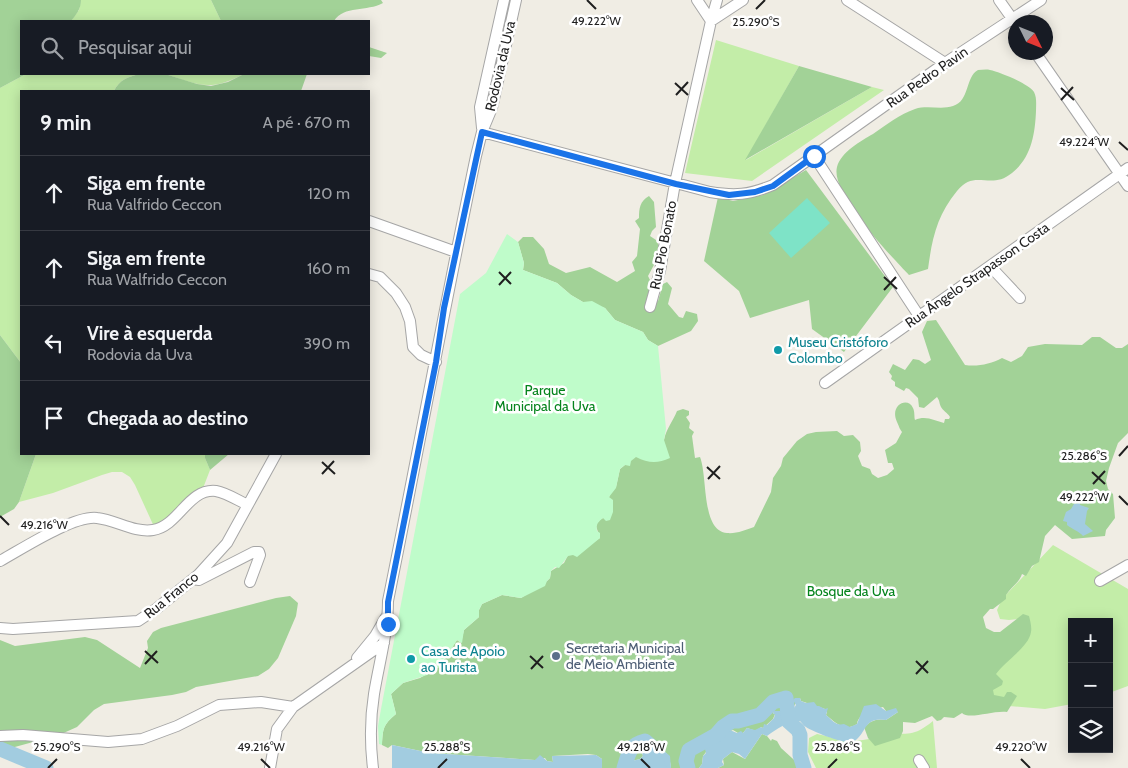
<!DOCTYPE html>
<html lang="pt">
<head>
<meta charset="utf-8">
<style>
  body { margin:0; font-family:Cabin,sans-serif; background:#242831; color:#f1f3f6 }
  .controls { position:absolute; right:15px; bottom:15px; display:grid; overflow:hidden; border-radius:0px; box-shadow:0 2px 12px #0003 }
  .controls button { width:45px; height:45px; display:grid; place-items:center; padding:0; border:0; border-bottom:1px solid #363941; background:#171b24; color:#f1f3f6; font:25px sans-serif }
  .compass { position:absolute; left:1008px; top:15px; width:45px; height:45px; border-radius:50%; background:#171b24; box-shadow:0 2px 12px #0003; rotate:133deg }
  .stop { position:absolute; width:15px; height:15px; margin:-11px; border:4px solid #1a73e8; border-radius:50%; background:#fff }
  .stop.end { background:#1a73e8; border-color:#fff; box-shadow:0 1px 5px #0008 }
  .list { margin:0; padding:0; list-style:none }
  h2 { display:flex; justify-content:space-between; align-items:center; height:65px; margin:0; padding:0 20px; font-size:21px }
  h2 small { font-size:16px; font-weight:400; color:#9ea1a6 }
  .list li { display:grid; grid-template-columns:32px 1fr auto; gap:15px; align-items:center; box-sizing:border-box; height:75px; padding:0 20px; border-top:1px solid #363941 }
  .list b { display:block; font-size:19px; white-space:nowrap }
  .list p { margin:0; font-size:16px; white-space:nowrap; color:#9ea1a6 }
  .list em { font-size:16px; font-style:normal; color:#9ea1a6 }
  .icon { flex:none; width:28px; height:28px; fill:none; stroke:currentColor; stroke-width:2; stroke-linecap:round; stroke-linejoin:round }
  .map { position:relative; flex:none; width:1128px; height:768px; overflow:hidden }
  .search { position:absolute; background:#171b24; box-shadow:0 2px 12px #0003; left:20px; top:20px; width:350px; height:55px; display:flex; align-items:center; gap:12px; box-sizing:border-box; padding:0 18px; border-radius:0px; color:#9ea1a6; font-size:19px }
  .panel { position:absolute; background:#171b24; box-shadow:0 2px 12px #0003; left:20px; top:90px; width:350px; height:365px; border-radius:0px }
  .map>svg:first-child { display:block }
  .grass { fill:#c3eda8 }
  .forest { fill:#a2d297 }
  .park { fill:#bffcca }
  .pitch { fill:#7ee3c7 }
  .water { fill:#a2cce0 }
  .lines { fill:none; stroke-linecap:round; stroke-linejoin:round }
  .river { stroke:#a2cce0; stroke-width:15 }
  .minor-casing { stroke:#a6a6a6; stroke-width:12 }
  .minor { stroke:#fff; stroke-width:10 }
  .route { stroke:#1a73e8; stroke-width:6 }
  .ticks { fill:none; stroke:#1f1f1f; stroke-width:2 }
  .culture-dot { fill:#0f9aa8; stroke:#fff; stroke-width:2 }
  .service-dot { fill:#5c6f8a; stroke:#fff; stroke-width:2 }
  .labels { text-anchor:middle; stroke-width:5; stroke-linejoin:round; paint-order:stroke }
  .street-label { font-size:14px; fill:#1f1f1f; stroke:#fff }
  .culture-label { font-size:14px; fill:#0d838f; stroke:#fff; text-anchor:start }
  .park-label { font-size:14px; fill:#05841d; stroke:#fff }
  .service-label { font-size:14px; fill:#4e5e75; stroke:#fff; text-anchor:start }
  .ticks-label { font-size:12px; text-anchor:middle; fill:#1f1f1f; stroke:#fff; stroke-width:5; stroke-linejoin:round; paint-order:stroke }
</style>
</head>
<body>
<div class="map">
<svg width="1128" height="768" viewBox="0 0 1128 768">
  <rect width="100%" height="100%" fill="#f0ede4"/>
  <!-- grass -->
  <path class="grass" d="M81,0H211L221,21H71L79,10Z
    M716,40L799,66L746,160L872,87L884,90L752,181L685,173Z
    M26,74H139C128,77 119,80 114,91H21V363L0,335V88Z
    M165,74H244C209,92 200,85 165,74Z
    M36,454H205V458L210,470L200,496L156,531L135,485L130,477L122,472H112L102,475L53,493L19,502Z
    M1053,545L1128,589V686L1109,693V622H1072V704L1045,709L985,704L987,679L1025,618L1009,620L1000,619L997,610L1002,599Z
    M933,721L937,768H816L808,752L809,738L817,734C832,737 848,743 863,740C871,739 878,736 886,735C909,732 912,738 933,721Z"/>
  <!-- forest -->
  <path class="forest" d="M0,0H81C81,9 76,15 71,21H21V74H26L0,88Z
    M211,0H381L383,3C367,12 344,5 334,21H221Z
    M369,47L387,53L381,58L369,56Z
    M799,66L872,87L745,160Z
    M978,70C982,70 986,69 990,70C1000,72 1029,84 1034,92C1037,98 1036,105 1036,111C1035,135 1031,158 1012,173C990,191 975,168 957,191C937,215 932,239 928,269L909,275C891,256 830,193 837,167C841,152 861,141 873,134C886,125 900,114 915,109C927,105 942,110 953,106C970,101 965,77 978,70Z
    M139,74H165L197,84L211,86L228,82L244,74H307L301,91H114C119,80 128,77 139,74Z
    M806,170L893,287L844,352L812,329L809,300L750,318L739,291L704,261L718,197L733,201L763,195Z
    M649,196L654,202L656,227L652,231L650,236L656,240L659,246L655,263L648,276L653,286L655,300L658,301L663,284L667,282L672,288L668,304L679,317L683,318L686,311L697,314L698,321L691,331L658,346L648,340L643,332L615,320L605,308L583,302L571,295L557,283L523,270L524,263L518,242L523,237H533L544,249L549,264L566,273L590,267L617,282L635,271L632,262L637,256L640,229L635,221L639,218C639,208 640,201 649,196Z
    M936,320L965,365C977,367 991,364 1002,358L1011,362L1022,356L1028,347L1045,344L1082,345L1092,337H1100L1116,348H1122L1128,344V433L1118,443L1109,468L1106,481L1108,489L1113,494L1115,518L1106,530L1105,536L1072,539L1055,525L1045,536L1039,562L1032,566L1026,576L1022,574C1019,583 1011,587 1006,595V599L993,609H990L983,617L986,628L994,632H1000L1023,614L1029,616C1030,620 1032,627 1031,632C1029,647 1005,661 996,674L1003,681L1002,685L993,690L994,695L1004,697L1007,692H1011L1017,696L1007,712C994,710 969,720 962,713L954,718L944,717L941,720L937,721L932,716L915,723L903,722V731L900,738L875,746L868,738L864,727C871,721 876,718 886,720L898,712L886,711L883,707C873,710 859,712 857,724C844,732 836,723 826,715L827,712L825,709L801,701L800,698C788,712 795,714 774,711L773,714H775L773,719L763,728L761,727L756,731L747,728L743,733H738L733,730L713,737L715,740L703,756L702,764L699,768H671C670,755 664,746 650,744L641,750L643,756L640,759L632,761L627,757L625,760L622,768H602V759L596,755L588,754L552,756L553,762L547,761L545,758L535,760L430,753L392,745L388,748L382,745C383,728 383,725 396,714L391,694L403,683L420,678L439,667L457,640L461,643L464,630L479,617V610L482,604L502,595L521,598L547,581L550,578L551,571L564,563L568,555H573L600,538L596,526L598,521L603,518L610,494L616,487L620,469L636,456L664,440C666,429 673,421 677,411L683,409L689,411V415L686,417L690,423L689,428L694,432L692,436L695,458L700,457C708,477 701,531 727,533C736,534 746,530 754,527L771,492L773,478L781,466L783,458L797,441L807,434L816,432L837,431L844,436L853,435L860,442L861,451L858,456L862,466L870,469L872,474L878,478L887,475L894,469L892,463H888L885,450L896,443L902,432C899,428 899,426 897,422C889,405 908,396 913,408C915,412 914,417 915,420C926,415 935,421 944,423L945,419H949L950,417C947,412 943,411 941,407C939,403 940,401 937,397L924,408L919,407L918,398L909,389L906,388L904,391L895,386V382L891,379L892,376L889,372L893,364L905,370L913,359L919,360L925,364L931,360L922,332L927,321Z
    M0,335L21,363V454H36L19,502L14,509L0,517Z
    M205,454H229L210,470L205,458Z
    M290,596L298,603L296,616L278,658L269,669L258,676L196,687L186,692L172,695L104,704L94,710L77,727L59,735L0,751V640L15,646L85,637L97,640L140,668L148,648L147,641L153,632L161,628L276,598Z
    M762,734L767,736L771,741L772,739L777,741L781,748L803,768H718L724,765L723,759L732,752L745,759Z"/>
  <!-- park -->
  <path class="park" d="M507,234L518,242L524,263L523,270L557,283L571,295L583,302L592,301L605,308L615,320L643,332L648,340L658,346L666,429L664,440L670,458C657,464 648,463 636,457L631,461L630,466L625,465L620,469L616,488L609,497L613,500V512L610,520L606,521L603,518C598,522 596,524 597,531L600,533V538L577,557L573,555L568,556L559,568L555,567L551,571L550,578L547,581L545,586L521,598L502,595L482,604L479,610V617L464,630L462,643L457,640L439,667L427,675L403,683L391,694L396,714C383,725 383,728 382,745L379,744L378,726L381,709L460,294L486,273Z"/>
  <!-- pitch -->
  <path class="pitch" d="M807,198L830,223L791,258L769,233Z"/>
  <!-- water -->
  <path class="water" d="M1080,503V505L1089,508L1087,511L1085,524L1093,531L1083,536C1080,532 1072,529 1067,525V522L1063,521L1066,512L1071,509L1074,504Z
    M795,698H800L801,701L806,703L814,702L817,706H819L825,709L828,708L826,715C833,721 836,726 844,724L850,727L857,724L864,706L876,704L886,711L896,708L898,712L886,720C863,716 867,734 853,742C847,745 813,732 806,727C804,726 802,723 800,721C787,721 777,729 767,736L762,734L745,759L739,754L732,752L723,759L722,762L724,765L718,768H699L702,764L703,756L706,753L705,749L707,744H712L715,740L713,737L715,733H724L722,730L725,728L737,733L741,731L743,733L747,728L755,730L761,727L763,728L764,724L767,725L774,718L775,714H773L774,711H784L786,713L793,710L796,705L793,700Z
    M649,744L657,745L670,756L671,768H622L625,759L628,757L632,761L640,759L643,756L641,750L643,747L646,748Z
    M392,745L430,753L535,760L540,755L547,761L553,762L552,756L596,755L602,759V768H392Z"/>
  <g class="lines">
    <!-- river -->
    <path class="river" d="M0,749L46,768
      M624,768C629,753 629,745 645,741L652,747L653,756L659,768
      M688,768L686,761L689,750L716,735L723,727L732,721H738L760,715L773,702L786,698L789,722L798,730L800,735V755L804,768"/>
    <!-- minor casing -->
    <g class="minor-casing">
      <path id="minor" d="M697,0L711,21
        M847,0L945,63
        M999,0L1016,24
        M711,21L743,0
        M1035,52L1128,186
        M482,128L480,107L504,0
        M482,132L710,192C735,196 749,195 773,185L945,63L1041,0
        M814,156L919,316
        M369,221L456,252
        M990,266L1020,298
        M369,274L380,277L396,293L405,307L410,321L413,347L421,355L436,362
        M650,307L660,271L675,183L711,21L717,0
        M825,383L1128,168
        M0,561C22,549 74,515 97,518C116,520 134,533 153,530C179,526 188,488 216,491C227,493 239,501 248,505
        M193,579L199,580L254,552H259L260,555L250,582
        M1100,581L1128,565
        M0,628L13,629L138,621L156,609L198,575L227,543L276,454
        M357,658L375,636L386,617
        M0,736L23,735L108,742L142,739L177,726L219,705L261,702L293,707
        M919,760L924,768
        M270,768L277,729L293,707L384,643
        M373,768C370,743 370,719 374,694C379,663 388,633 388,601C418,453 445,304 476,156L482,132L492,108L516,0"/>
    </g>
    <!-- minor -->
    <use href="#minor" class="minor"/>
  </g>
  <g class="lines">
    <!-- route -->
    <path class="route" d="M388,624V602L436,362L444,308L482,132L676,184L729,195L755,192L773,186L814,156"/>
  </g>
  <!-- ticks -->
  <path class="ticks" d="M587,0L596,9M756,9L765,0M675,83L688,95M1061,88L1074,100M676,95L688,82M1061,100L1073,87M1119,142L1128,150M499,272L511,284M884,277L897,289M499,285L511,272M884,290L896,277M1119,456L1128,446M322,462L335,474M707,467L720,479M1092,472L1105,484M322,474L334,461M708,479L720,466M1093,484L1105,471M1119,496L1128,505M0,516L9,525M145,651L158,663M530,656L543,668M916,661L928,673M145,664L157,651M531,669L543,656M916,674L928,661M261,759L270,768M641,759L650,768M1021,759L1030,768M48,768L57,759M438,768L447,759M828,768L837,759"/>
  <!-- markers -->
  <g class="culture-dot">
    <circle cx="778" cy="350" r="5"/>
    <circle cx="411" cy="659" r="5"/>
  </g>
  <circle class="service-dot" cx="556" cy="656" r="5"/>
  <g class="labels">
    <!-- street labels -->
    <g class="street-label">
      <text transform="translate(500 66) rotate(-77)" y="5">Rodovia da Uva</text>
      <text transform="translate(927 77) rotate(-35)" y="5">Rua Pedro Pavin</text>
      <text transform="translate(663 245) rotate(-79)" y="5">Rua Pio Bonato</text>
      <text transform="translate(977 275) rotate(-35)" y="5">Rua Ângelo Strapasson Costa</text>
      <text transform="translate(171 595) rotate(-39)" y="5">Rua Franco</text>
    </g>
    <!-- culture labels -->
    <g class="culture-label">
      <text x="788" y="347">Museu Cristóforo<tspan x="788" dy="16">Colombo</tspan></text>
      <text x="421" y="656">Casa de Apoio<tspan x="421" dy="16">ao Turista</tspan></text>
    </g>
    <!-- park labels -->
    <g class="park-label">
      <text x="545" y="395">Parque<tspan x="545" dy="16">Municipal da Uva</tspan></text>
      <text x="851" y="596">Bosque da Uva</text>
    </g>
    <!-- service labels -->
    <g class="service-label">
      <text x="566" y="653">Secretaria Municipal<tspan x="566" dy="16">de Meio Ambiente</tspan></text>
    </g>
  </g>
  <g class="ticks-label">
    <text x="596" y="25">49.222°W</text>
    <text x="756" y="26">25.290°S</text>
    <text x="1084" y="146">49.224°W</text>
    <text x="1084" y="460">25.286°S</text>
    <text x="1084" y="501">49.222°W</text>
    <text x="44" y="529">49.216°W</text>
    <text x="57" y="751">25.290°S</text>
    <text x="447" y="751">25.288°S</text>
    <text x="837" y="751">25.286°S</text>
    <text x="261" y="751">49.216°W</text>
    <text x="641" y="751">49.218°W</text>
    <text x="1021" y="751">49.220°W</text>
  </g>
</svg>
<div class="controls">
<button>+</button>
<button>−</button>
<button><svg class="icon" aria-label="layers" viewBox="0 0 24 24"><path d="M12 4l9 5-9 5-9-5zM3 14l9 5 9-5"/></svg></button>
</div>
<svg class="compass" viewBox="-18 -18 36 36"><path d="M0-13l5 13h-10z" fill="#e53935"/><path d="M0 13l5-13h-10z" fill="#9ea1a6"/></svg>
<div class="stop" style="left:814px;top:156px"></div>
<div class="stop end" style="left:388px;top:624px"></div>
<div class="search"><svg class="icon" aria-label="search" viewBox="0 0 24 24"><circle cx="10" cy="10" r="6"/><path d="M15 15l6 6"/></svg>Pesquisar aqui</div>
<section class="panel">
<h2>9 min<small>A pé · 670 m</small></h2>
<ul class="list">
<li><svg class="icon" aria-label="ahead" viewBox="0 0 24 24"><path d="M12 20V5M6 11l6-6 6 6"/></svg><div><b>Siga em frente</b><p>Rua Valfrido Ceccon</p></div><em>120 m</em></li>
<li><svg class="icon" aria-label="ahead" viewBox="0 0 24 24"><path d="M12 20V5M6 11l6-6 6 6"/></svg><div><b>Siga em frente</b><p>Rua Walfrido Ceccon</p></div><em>160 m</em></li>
<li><svg class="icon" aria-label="left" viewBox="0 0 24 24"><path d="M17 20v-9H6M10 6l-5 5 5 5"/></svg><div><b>Vire à esquerda</b><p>Rodovia da Uva</p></div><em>390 m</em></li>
<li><svg class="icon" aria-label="arrive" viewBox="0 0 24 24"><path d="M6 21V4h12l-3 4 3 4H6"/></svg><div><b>Chegada ao destino</b></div></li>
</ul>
</section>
</div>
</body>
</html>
